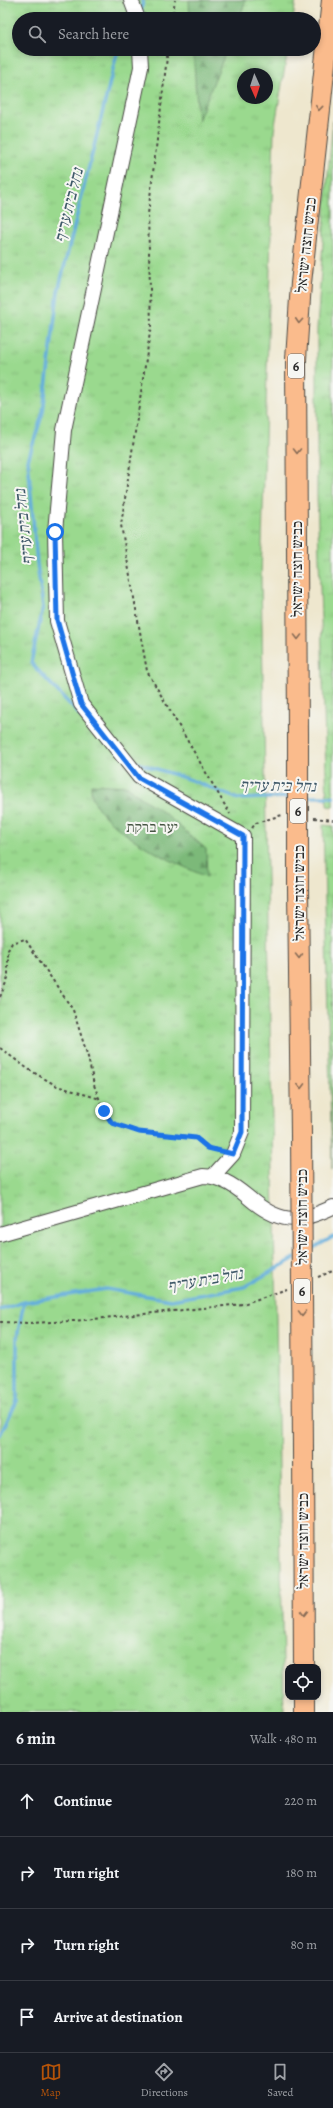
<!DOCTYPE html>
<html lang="en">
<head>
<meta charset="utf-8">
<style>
  body { margin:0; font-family:Alegreya,"Frank Ruhl Libre",serif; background:#242831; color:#f1f3f6 }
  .controls { position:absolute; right:12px; bottom:12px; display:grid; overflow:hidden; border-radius:8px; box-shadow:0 2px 6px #0003 }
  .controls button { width:36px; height:36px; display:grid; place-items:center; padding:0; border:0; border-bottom:1px solid #363941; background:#171b24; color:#f1f3f6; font:20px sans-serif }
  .compass { position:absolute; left:237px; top:68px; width:36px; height:36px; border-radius:50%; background:#171b24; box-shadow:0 2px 6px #0003; rotate:177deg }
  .stop { position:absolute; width:12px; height:12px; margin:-9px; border:3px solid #1a73e8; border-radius:50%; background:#fff }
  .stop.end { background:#1a73e8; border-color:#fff; box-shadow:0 1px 4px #0008 }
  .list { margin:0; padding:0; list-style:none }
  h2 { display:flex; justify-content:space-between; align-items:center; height:52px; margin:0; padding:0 16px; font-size:17px }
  h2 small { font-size:13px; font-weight:400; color:#9ea1a6 }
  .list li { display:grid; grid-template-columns:26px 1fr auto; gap:12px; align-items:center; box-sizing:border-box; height:72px; padding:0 16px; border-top:1px solid #363941 }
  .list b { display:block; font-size:15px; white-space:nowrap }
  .list em { font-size:13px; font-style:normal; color:#9ea1a6 }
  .icon { flex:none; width:22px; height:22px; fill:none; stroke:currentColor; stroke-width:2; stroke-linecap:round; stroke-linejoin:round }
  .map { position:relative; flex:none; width:333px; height:1712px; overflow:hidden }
  .search { position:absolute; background:#171b24; box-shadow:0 2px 6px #0003; left:12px; right:12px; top:12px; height:44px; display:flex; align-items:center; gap:10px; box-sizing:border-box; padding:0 14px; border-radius:22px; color:#9ea1a6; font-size:15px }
  .sheet { height:340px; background:#171b24 }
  nav { display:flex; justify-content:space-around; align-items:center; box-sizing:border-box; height:56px; border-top:1px solid #363941; background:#171b24; font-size:11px; color:#9ea1a6 }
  nav a { display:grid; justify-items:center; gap:2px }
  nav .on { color:#b45309 }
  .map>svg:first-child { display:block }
  .grass { fill:url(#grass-tufts); stroke:#62825c; fill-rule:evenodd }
  .forest { fill:url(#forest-firs); stroke:#537252 }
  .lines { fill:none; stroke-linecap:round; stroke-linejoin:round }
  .stream { stroke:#63aedc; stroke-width:3.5 }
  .minor-casing { stroke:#484743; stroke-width:16 }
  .highway-casing { stroke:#484743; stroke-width:22 }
  .path { stroke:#484743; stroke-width:2; stroke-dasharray:3 3; stroke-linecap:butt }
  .minor { stroke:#fff; stroke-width:14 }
  .highway { stroke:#fabb8c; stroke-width:20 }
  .highway-bridge-casing { stroke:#484743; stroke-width:22; stroke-linecap:butt }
  .highway-bridge { stroke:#fabb8c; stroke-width:20 }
  .oneway { stroke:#886c57 }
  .route { stroke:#1a73e8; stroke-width:5 }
  .labels { text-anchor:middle; stroke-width:4; stroke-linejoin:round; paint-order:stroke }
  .shield { fill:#f6f6f2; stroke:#686867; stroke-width:1 }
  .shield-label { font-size:14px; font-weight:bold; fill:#2b2b2b }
  .street-label { font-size:15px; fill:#2b2b2b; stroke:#f6f6f2 }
  .park-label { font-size:15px; fill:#475644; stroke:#f6f6f2 }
  .water-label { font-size:16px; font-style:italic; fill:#3f5969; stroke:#f6f6f2 }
</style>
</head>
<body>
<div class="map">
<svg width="333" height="1712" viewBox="0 0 333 1712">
  <defs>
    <pattern id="grass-tufts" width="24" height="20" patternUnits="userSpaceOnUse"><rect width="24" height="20" fill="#9ad98e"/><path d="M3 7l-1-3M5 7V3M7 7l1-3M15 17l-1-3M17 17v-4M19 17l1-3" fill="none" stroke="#85ba7b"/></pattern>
    <pattern id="forest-firs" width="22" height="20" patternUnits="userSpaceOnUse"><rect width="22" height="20" fill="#7bb979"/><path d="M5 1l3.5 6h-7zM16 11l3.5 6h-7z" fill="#659763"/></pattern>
  </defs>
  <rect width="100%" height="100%" fill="#f6f6f2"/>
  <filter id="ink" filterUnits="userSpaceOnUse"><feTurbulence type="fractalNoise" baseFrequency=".025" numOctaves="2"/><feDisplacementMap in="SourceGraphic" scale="8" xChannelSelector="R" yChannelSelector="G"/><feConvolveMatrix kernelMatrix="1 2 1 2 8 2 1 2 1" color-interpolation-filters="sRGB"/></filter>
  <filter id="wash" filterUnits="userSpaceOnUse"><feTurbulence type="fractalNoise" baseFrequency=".012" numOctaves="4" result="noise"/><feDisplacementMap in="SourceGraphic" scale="16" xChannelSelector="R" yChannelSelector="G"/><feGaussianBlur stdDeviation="0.9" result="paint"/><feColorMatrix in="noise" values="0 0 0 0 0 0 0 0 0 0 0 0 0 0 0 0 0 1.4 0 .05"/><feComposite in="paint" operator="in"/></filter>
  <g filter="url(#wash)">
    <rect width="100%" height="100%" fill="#eee7ce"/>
    <!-- grass -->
    <path class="grass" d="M0,0H296L293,19H19V49H288L274,131L261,579L284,1712H0ZM243,74H267V98H243Z
      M333,121V807L327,806L317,494V328L327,184Z
      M323,825L333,826L332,1169Z"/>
    <!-- forest -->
    <path class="forest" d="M189,0H246L239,19H190Z
      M193,49H227L198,121Z
      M91,784L128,786L133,792L163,812L206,849L207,877C176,864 102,830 92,796C91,793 91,787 91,784Z"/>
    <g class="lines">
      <!-- stream -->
      <path class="stream" d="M141,12L143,0
        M92,728L31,663L43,607L37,564L28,460L43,412L58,292L118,49
        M135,762L191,780L238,799L292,797
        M304,797H333
        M308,1251L333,1237
        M0,1310L24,1302L106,1289L171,1300L244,1287L295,1258
        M0,1435L17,1401V1337L24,1302"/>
    </g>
  </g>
  <g filter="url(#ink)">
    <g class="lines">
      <!-- minor casing -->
      <g class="minor-casing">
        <path id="minor" d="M131,0L138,19
          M140,49L141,67L64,430L55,532L57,621L81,704L139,777L243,836L242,1132L233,1154L213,1176
          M0,1234L203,1176C212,1176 218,1178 226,1182C237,1187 244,1194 254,1202C283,1225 301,1222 333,1207"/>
      </g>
      <!-- highway casing -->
      <g class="highway-casing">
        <path id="highway" d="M298,733L296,359L301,283L332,0
          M298,889L301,1134
          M303,1448L304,1667
          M304,1697V1712"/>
      </g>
      <!-- path -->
      <path class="path" d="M172,19L175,0
        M168,49L148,214L151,326L121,525L147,671L230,814
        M314,818L333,820
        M252,828L256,823L282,815
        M0,997L8,978V950L12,943L25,939L73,1010L88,1057L94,1085L104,1111L112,1123L139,1132L197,1138L208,1148L220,1150
        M0,1048L28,1069L57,1086L100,1099
        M318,1277L333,1271
        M0,1322L29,1323L74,1321L243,1304L287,1289"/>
      <!-- minor -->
      <use href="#minor" class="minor"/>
      <!-- highway -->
      <use href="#highway" class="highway"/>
      <!-- highway-bridge casing -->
      <g class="highway-bridge-casing">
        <path id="highway-bridge" d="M298,733V889
          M301,1134L303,1448"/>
      </g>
      <!-- highway-bridge -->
      <use href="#highway-bridge" class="highway-bridge"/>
    </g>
    <!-- one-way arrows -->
    <defs><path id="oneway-chevron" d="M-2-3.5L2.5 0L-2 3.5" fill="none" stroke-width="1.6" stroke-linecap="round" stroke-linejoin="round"/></defs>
    <g class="oneway">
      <use href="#oneway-chevron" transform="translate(319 108) rotate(96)"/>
      <use href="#oneway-chevron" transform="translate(299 321) rotate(94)"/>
      <use href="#oneway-chevron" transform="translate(297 451) rotate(90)"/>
      <use href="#oneway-chevron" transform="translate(298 637) rotate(90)"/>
      <use href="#oneway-chevron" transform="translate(299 956) rotate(89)"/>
      <use href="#oneway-chevron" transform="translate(301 1086) rotate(89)"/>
      <use href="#oneway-chevron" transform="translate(302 1313) rotate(90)"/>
      <use href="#oneway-chevron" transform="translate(304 1613) rotate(90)"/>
    </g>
  </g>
  <g class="lines" filter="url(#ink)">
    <!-- route -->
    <path class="route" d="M55,532L57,620L81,704L139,778L243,836L242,1132L233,1154L208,1148L196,1138L139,1132L112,1123L104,1111"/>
  </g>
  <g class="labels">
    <!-- shield labels -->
    <g class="shield">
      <rect x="288" y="354" width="16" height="24" rx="3"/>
      <rect x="290" y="799" width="16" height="24" rx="3"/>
      <rect x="294" y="1279" width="16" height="24" rx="3"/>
    </g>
    <g class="shield-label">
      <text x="296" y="371">6</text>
      <text x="298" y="816">6</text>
      <text x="302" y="1296">6</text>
    </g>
    <!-- street labels -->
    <g class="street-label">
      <text transform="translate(306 245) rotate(-84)" y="5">כביש חוצה ישראל</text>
      <text transform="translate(297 569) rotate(-90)" y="5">כביש חוצה ישראל</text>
      <text transform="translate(299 893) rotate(-90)" y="5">כביש חוצה ישראל</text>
      <text transform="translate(302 1217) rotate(-90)" y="5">כביש חוצה ישראל</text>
      <text transform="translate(303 1541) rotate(-90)" y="5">כביש חוצה ישראל</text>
    </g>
    <!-- park labels -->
    <g class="park-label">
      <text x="152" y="832">יער ברקת</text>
    </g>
    <!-- water labels -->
    <g class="water-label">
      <text transform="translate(68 205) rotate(-76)" y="6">נחל בית עריף</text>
      <text transform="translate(23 527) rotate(-96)" y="6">נחל בית עריף</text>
      <text transform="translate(278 785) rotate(1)" y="6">נחל בית עריף</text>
      <text transform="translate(205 1279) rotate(-10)" y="6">נחל בית עריף</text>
    </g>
  </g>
</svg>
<div class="controls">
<button><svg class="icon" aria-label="locate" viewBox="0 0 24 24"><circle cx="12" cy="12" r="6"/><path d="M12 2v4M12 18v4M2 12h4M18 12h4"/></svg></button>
</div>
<svg class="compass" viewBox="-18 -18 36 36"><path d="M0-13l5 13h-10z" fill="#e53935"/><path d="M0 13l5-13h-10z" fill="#9ea1a6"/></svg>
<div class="stop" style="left:55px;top:532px"></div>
<div class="stop end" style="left:104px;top:1111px"></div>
<div class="search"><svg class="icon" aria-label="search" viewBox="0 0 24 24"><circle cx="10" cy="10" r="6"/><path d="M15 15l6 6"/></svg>Search here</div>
</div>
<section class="sheet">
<h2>6 min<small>Walk · 480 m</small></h2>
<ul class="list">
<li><svg class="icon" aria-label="ahead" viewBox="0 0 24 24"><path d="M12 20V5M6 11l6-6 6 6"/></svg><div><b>Continue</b></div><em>220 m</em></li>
<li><svg class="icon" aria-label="right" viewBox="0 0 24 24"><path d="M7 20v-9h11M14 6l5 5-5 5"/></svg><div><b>Turn right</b></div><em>180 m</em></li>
<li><svg class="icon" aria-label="right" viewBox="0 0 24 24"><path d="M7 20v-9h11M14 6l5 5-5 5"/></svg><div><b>Turn right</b></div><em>80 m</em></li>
<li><svg class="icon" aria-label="arrive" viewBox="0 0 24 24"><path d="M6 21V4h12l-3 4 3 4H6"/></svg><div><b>Arrive at destination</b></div></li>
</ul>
</section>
<nav>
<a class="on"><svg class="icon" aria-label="map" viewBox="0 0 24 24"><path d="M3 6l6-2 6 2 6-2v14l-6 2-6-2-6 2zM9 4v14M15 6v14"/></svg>Map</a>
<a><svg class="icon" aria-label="directions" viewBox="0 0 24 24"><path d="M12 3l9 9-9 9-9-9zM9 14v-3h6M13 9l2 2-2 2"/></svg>Directions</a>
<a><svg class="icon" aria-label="saved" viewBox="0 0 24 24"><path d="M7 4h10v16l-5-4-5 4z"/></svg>Saved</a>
</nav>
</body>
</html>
